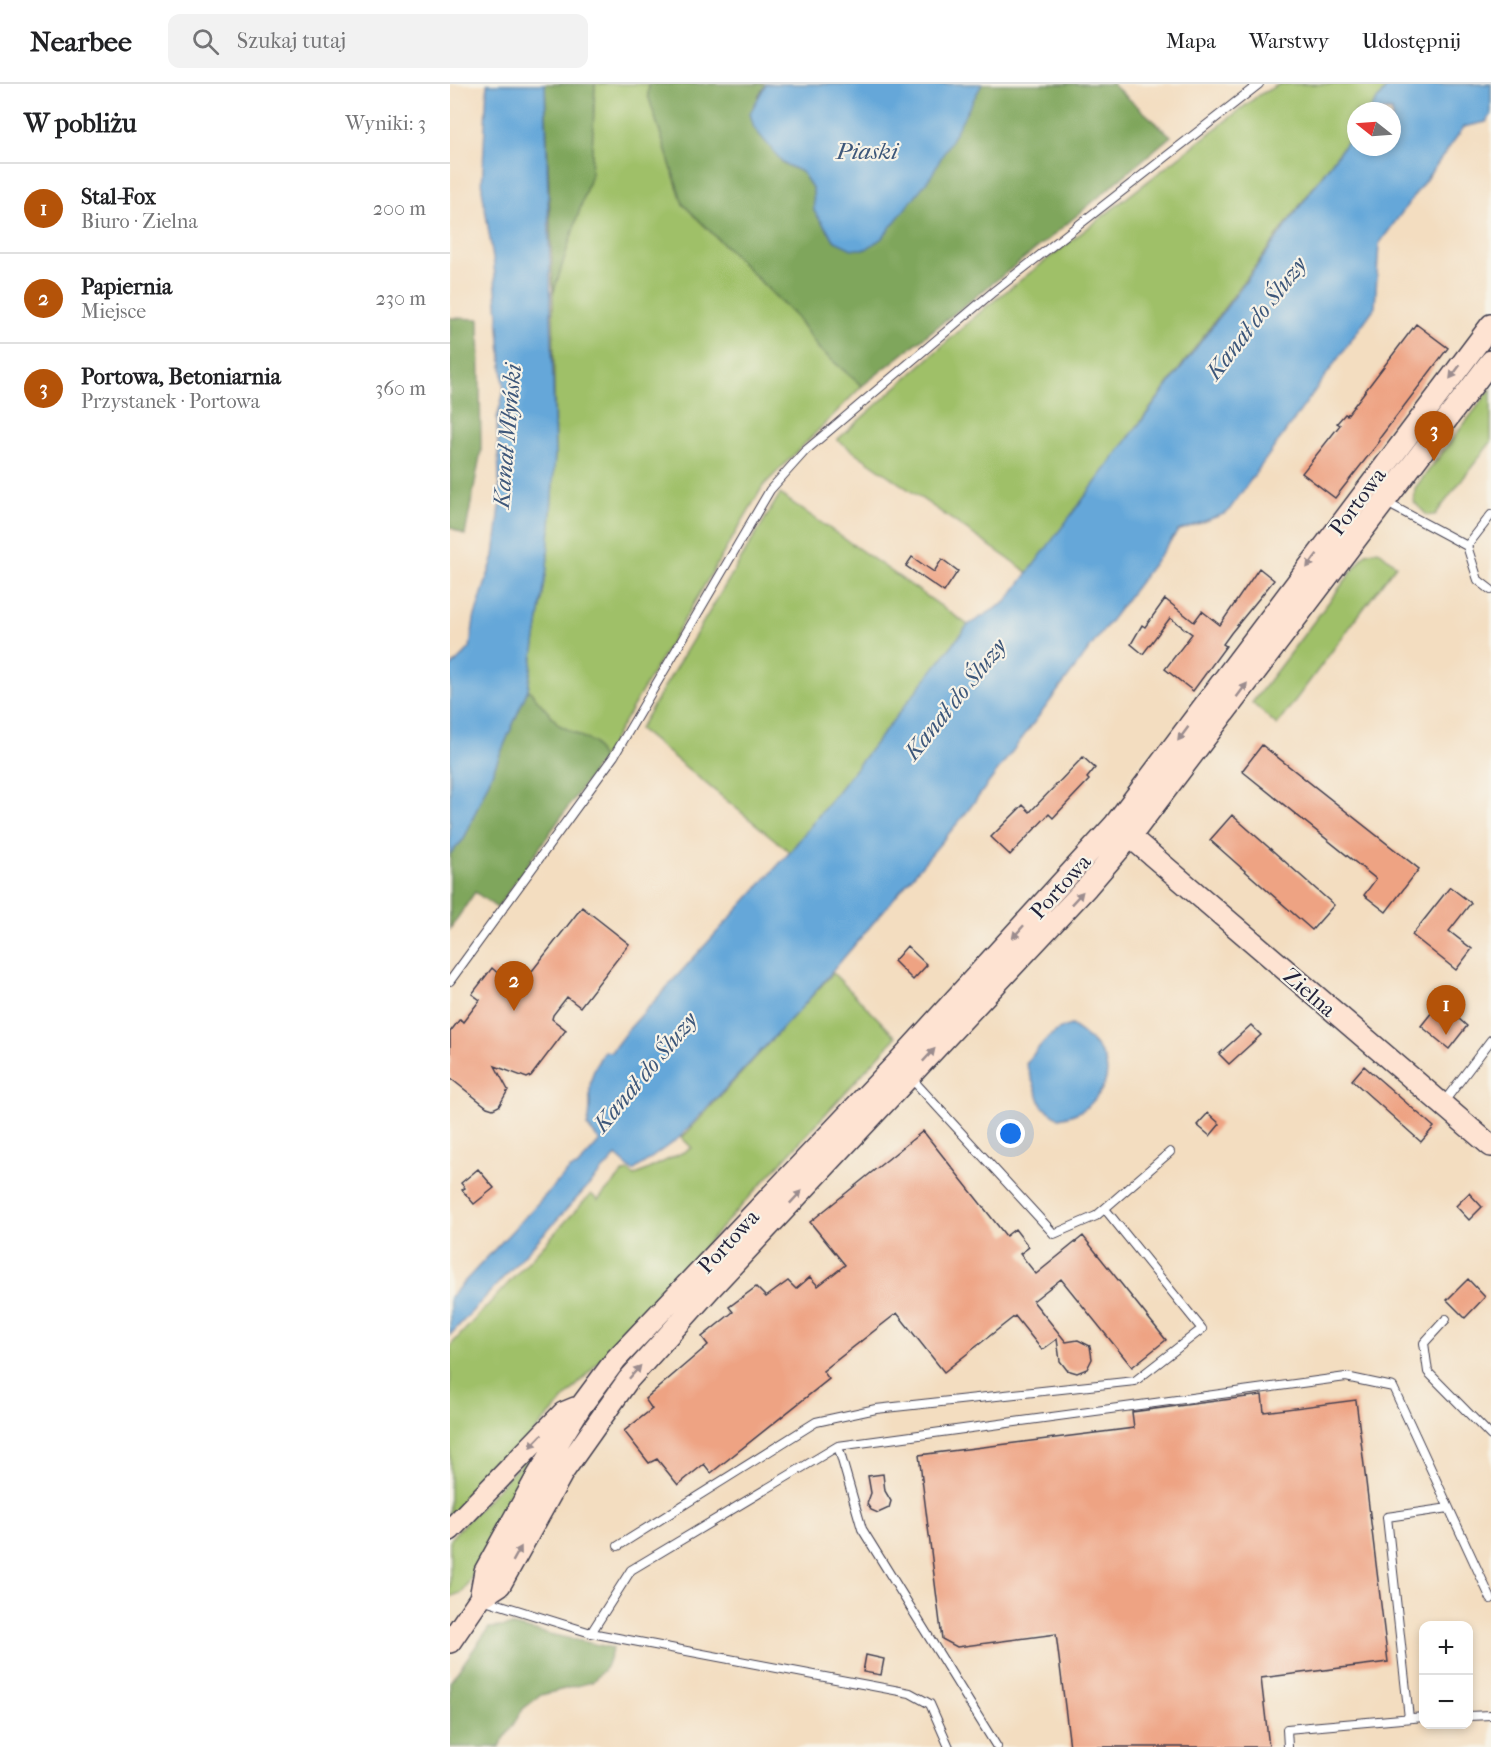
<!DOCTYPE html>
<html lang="pl">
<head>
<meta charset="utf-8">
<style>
  body { margin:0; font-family:"IM FELL French Canon",serif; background:#f2f2f2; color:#202124 }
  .controls { position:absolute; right:18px; bottom:18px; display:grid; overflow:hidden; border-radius:12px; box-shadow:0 3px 9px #0003 }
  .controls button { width:54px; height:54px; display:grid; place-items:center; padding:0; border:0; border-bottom:2px solid #e0e0e0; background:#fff; color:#202124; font:30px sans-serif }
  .compass { position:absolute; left:897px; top:18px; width:54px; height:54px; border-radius:50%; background:#fff; box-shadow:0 3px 9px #0003; rotate:287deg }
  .you { position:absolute; left:561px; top:1050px; width:21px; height:21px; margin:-15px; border:4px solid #fff; border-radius:50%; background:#1a73e8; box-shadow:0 0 0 9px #1a73e833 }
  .badge { display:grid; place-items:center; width:39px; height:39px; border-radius:50%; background:#b45309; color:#fff; font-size:20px; font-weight:700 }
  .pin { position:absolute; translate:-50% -50px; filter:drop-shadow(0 2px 3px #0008) }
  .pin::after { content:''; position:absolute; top:32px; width:21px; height:18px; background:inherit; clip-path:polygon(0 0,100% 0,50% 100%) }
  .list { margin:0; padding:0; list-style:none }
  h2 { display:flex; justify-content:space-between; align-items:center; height:78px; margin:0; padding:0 24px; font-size:26px }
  h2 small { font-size:20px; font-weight:400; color:#757577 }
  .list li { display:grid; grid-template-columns:39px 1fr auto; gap:18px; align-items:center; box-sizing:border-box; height:90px; padding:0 24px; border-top:2px solid #e0e0e0 }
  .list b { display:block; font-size:22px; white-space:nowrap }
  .list p { margin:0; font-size:20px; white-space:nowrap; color:#757577 }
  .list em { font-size:20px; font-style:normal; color:#757577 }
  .icon { flex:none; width:33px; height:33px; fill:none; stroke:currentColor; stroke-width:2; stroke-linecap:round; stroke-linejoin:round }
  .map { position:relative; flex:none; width:1041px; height:1663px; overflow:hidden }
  header { display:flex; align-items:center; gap:36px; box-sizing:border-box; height:84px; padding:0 30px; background:#fff; border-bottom:2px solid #e0e0e0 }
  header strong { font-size:28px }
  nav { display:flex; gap:33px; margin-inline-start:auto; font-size:21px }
  .search { width:420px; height:54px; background:#f2f2f2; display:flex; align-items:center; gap:15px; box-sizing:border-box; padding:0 21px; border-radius:12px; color:#757577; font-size:22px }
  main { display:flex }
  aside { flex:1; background:#fff }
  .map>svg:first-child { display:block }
  .green { fill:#9fc068; stroke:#607152; stroke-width:1.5 }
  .forest { fill:#7fa65c; stroke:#50644c; stroke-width:1.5 }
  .water { fill:#65a7d9; stroke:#44648a; stroke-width:1.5 }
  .building { fill:#eea383 }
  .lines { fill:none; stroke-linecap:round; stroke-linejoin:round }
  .lane-casing { stroke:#413e4f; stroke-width:10 }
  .secondary-casing { stroke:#413e4f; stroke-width:24 }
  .lane { stroke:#fff; stroke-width:8 }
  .secondary { stroke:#fee3d2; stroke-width:21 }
  .oneway { fill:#9b8c8e }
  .labels { text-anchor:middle; stroke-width:4.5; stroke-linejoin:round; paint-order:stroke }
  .street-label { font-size:22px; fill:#22223b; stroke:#f7f3e8 }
  .water-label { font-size:24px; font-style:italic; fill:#3d577a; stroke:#f7f3e8 }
</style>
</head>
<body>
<header>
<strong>Nearbee</strong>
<div class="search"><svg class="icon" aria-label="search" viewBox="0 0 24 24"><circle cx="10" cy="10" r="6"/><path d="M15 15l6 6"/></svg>Szukaj tutaj</div>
<nav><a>Mapa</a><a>Warstwy</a><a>Udostępnij</a></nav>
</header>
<main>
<aside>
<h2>W pobliżu<small>Wyniki: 3</small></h2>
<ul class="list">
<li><span class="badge">1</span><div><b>Stal-Fox</b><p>Biuro · Zielna</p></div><em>200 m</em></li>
<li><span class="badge">2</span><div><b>Papiernia</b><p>Miejsce</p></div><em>230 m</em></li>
<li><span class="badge">3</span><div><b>Portowa, Betoniarnia</b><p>Przystanek · Portowa</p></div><em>360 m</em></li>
</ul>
</aside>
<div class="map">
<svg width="1041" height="1663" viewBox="0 0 1041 1663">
  <rect width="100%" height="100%" fill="#f7f3e8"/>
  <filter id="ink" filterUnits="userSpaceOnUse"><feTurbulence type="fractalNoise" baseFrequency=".0167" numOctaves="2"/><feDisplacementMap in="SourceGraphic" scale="12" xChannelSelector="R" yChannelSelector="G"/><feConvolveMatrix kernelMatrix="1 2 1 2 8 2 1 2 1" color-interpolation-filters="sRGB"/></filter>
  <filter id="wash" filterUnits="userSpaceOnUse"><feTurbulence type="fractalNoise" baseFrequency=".008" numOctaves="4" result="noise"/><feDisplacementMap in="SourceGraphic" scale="24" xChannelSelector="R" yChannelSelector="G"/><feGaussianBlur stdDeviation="1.35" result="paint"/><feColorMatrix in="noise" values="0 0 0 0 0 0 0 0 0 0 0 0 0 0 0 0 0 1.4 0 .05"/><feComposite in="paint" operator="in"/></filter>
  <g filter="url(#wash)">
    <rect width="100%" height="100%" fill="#f3ddc0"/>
    <!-- green -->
    <path class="green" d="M145,0H199L198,11L233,120L348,235L369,265L412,302L313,402L152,675L144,659L109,641L78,605L97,484L105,371L103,210L141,90Z
      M830,0H939L919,27H906V45L579,489L387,356L536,223L809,11Z
      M1041,305V358L985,431H977L964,418L965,404Z
      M330,410L518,541L340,768L189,645Z
      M928,466L946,481L827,641L802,619L916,469Z
      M383,889L446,953L0,1440V1262L141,1110L148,1116L174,1088L179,1087L184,1092L242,1064L232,1054Z
      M104,1345L13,1508L0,1513V1455Z"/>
    <!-- forest -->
    <path class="forest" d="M95,0H145L141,90L103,210Z
      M199,0H316L308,12L333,80L352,88L363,105L364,127L385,157L416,165L432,154L453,125L504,48L532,0H662L721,52L600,154L412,302L369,265L348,235L233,120L198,11Z
      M0,234L29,235L31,367L15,451L0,443Z
      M78,605L109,641L144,659L152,675L47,824L25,808L0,845V770L14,755Z
      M63,1542L163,1564L156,1583L142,1598L91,1611L73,1625L49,1663H0V1598L39,1544Z"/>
    <!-- water -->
    <path class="water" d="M37,0H95L105,371L97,484L78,605L14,755L0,770V584L20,564L24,535L44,472L50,423L47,334L54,307L44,181L32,105Z
      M316,0H532L481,92L432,154L416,165H402L385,157L364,127L363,105L352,88L334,80L304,44L300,29Z
      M939,0H1041V31L1036,38L1014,43L929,160L925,223L777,429L728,447L516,729L353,922L230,1053L183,1087L166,1072L0,1251V1213L120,1085L127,1083L150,1057L137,1042C142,1030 139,1017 140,1003C141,990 147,979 154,967L161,968L177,947L340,768L518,541L556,518L791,204L906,45V63H942V27H919Z
      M621,941C647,958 670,982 648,1011C636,1027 627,1030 609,1034L592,1022L576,980C588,964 600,946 621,941Z"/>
    <g id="blocks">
      <!-- building -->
      <path class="building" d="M966,240L998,264L929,355L930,357L885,414L852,389L890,341L887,339L895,330L897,331Z
        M462,473L484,488L492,475L508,487L494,508L456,482Z
        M809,484L824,496L781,549L773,560L776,562L743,607L715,585L742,550L720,534L693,570L681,560L692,541L695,543L715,515L744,538L752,527L770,541Z
        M812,661L969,785L936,828L914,811L926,795L792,687Z
        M633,673L645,684L637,694L639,696L603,734L599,730L560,771L541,753L573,721L580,728Z
        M782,731L884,821L862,846L760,756Z
        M1000,803L1021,819L999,847L1022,865L1006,886L962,851Z
        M132,823L179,860L130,923L117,913L103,931L102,935L116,946L81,992L77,994L45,982L58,1006L49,1022L43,1025L37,1023L0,994V948L10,935L13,938L30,916L22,910L42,884L52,893L60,885L75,896Z
        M457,862L477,881L463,896L444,877Z
        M990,918L1017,942L999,965L971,942Z
        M801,941L811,951L779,980L769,970Z
        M914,982L984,1043L971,1058L902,996Z
        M758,1029L770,1040L760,1052L747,1041Z
        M473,1047L556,1152L565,1145L579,1163L570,1170L586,1190L633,1152L716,1256L682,1283L611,1195L583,1217L616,1258L628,1256L640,1262L642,1275L637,1285L627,1289L617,1286L610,1277L607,1255L592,1266L565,1232L494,1288L447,1229L373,1287L379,1295L261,1389L254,1380L228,1401L207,1375L199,1379L174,1347L202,1325L195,1315L258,1261L252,1253L283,1228L279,1223L306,1203L316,1213L338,1197L346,1205L360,1193L368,1202L395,1181L360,1138Z
        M28,1085L44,1104L24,1120L12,1106L15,1104L11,1099Z
        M1019,1109L1032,1123L1019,1136L1006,1122Z
        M1018,1195L1035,1213L1015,1234L997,1216Z
        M812,1311L814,1328L906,1316L938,1578L811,1594L819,1663H620L606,1550L507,1563L492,1555L469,1371L684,1344L682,1328Z
        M433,1390L435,1407L441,1417L439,1424L428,1429L421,1426L417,1420L421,1409L418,1392Z
        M416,1571L434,1575L431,1591L413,1588Z"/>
    </g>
  </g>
  <g filter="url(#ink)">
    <use href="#blocks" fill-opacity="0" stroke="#413e4f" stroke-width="1.5"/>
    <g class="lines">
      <!-- lane casing -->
      <g class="lane-casing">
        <path id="lane" d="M935,418L1017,462L1028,496L1041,506
          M1017,462L1041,431
          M0,897L164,672L320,406L355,367L543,208L809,0
          M461,994L604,1150L646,1132L720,1068
          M993,1019L1041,956
          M996,1235L974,1259L978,1288L1041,1352
          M388,1362L412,1445L547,1663
          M168,1462L366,1338L426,1325L685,1297L752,1245L655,1125
          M35,1516L141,1549L460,1609L480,1620L499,1663
          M141,1549L181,1486L388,1362L896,1293L943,1303L1041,1515
          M1018,1632L1041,1631
          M959,1634L937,1433L999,1424
          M838,1663L837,1645L974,1633"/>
      </g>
      <!-- secondary casing -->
      <g class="secondary-casing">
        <path id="secondary" d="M670,744L1041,1062
          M0,1446L113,1329L125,1324
          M30,1514L35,1487L88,1391L131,1322L166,1275L447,979L665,740L1041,241
          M0,1558L30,1514L50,1501L113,1388L178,1296L260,1205L637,803L680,753L1041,277"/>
      </g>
      <!-- lane -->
      <use href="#lane" class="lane"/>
      <!-- secondary -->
      <use href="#secondary" class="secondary"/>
    </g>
    <!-- one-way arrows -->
    <defs><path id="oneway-solid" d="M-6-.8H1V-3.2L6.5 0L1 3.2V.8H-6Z" transform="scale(1.5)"/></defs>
    <g class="oneway">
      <use href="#oneway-solid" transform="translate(1005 288) rotate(127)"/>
      <use href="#oneway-solid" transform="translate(862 477) rotate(127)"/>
      <use href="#oneway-solid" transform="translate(792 606) rotate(-53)"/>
      <use href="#oneway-solid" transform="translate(733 650) rotate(127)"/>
      <use href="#oneway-solid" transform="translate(627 814) rotate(-47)"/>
      <use href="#oneway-solid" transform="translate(568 848) rotate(132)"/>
      <use href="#oneway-solid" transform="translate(479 971) rotate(-47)"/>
      <use href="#oneway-solid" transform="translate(346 1113) rotate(-47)"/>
      <use href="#oneway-solid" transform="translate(185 1288) rotate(-48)"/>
      <use href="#oneway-solid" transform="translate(86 1357) rotate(134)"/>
      <use href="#oneway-solid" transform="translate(67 1470) rotate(-61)"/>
    </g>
  </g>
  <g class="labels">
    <!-- street labels -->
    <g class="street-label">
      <text transform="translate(907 417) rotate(-53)" y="8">Portowa</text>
      <text transform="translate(610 802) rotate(-48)" y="8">Portowa</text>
      <text transform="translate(860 908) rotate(41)" y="8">Zielna</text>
      <text transform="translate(278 1157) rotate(-47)" y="8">Portowa</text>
    </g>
    <!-- water labels -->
    <g class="water-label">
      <text x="417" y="75">Piaski</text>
      <text transform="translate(806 234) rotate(-52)" y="8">Kanał do Śluzy</text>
      <text transform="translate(57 352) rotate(-85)" y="8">Kanał Młyński</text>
      <text transform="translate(505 615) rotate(-51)" y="8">Kanał do Śluzy</text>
      <text transform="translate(195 988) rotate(-50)" y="8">Kanał do Śluzy</text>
    </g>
  </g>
</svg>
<div class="controls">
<button>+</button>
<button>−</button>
</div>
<svg class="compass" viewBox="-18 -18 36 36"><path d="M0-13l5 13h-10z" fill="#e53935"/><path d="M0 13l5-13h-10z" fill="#757577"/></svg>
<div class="you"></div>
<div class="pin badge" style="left:996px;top:951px">1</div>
<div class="pin badge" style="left:64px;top:927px">2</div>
<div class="pin badge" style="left:984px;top:377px">3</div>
</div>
</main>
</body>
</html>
